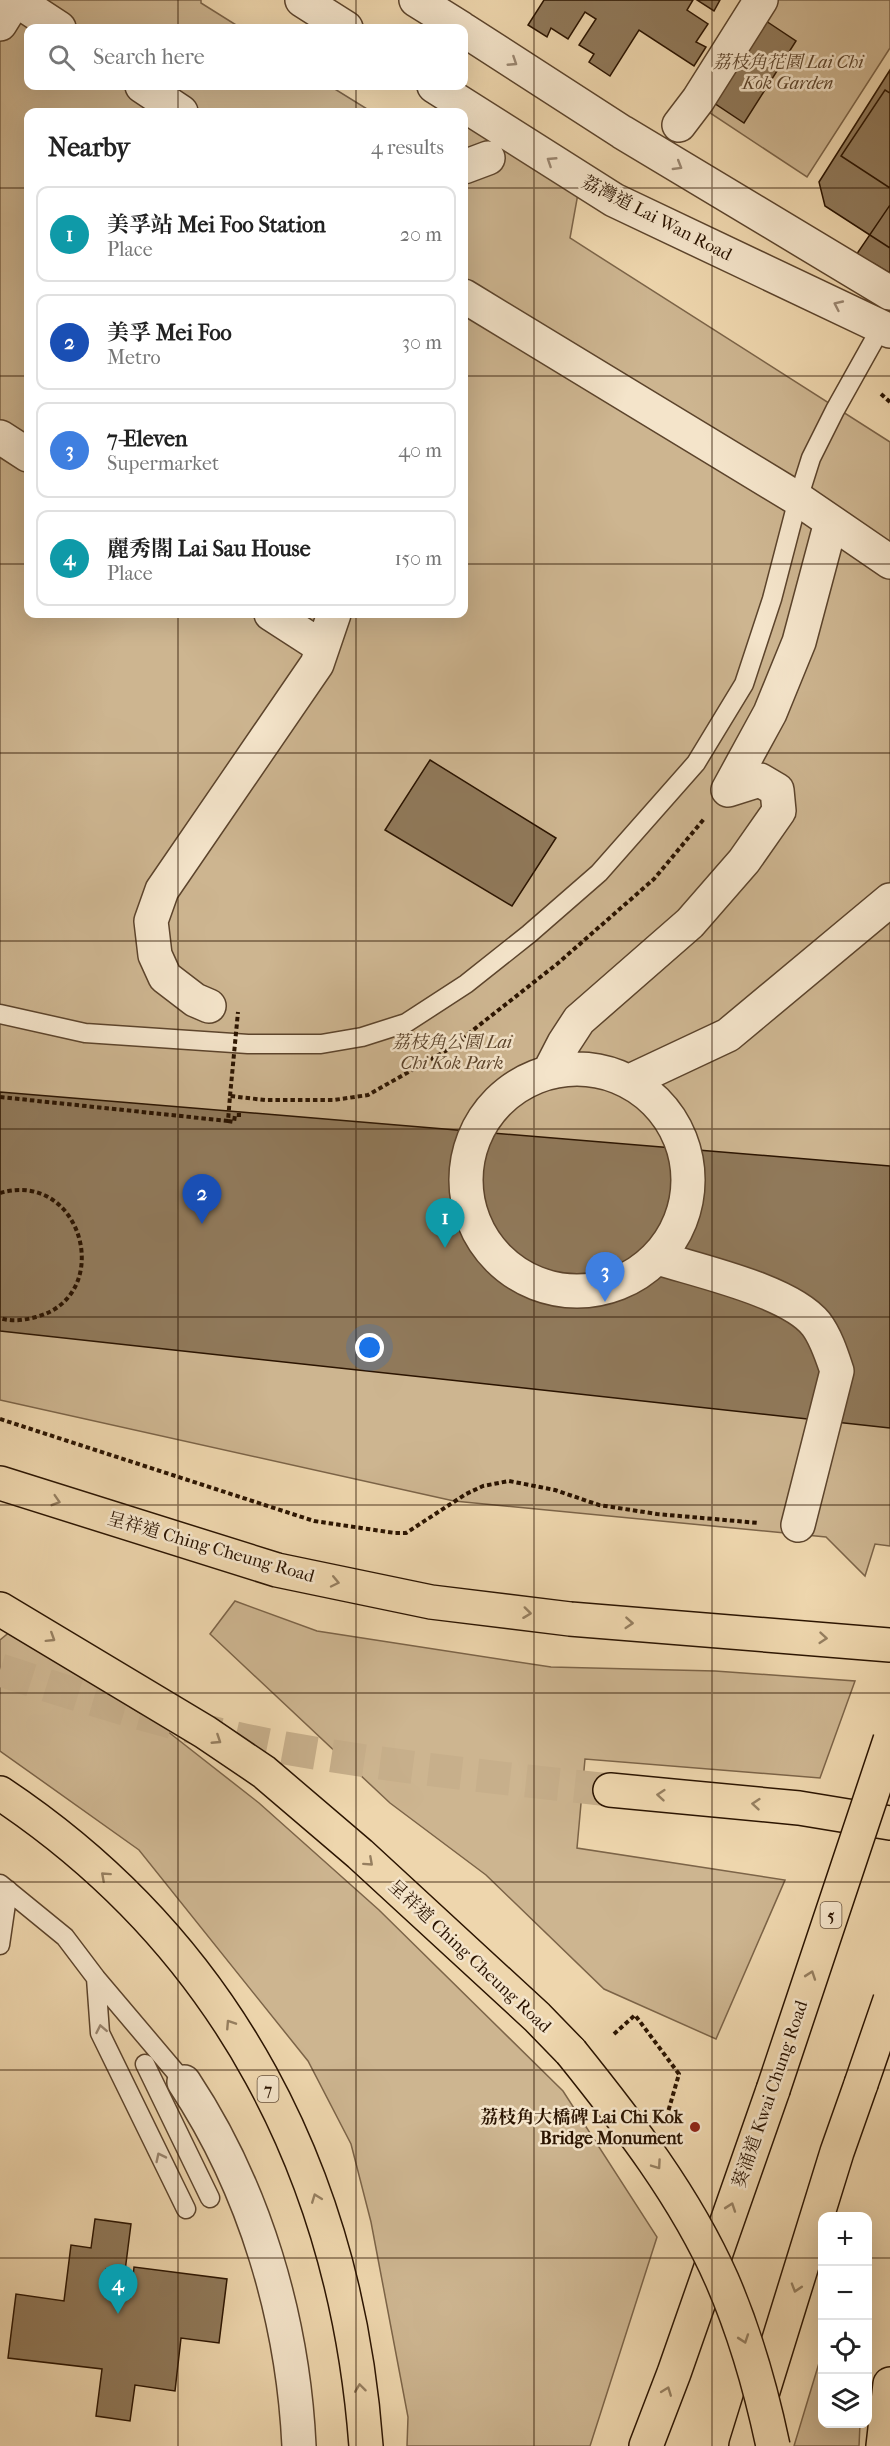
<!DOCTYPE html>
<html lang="en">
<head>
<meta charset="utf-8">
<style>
  body { margin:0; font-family:"IM FELL French Canon","Noto Serif TC",serif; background:#f2f2f2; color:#222 }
  .controls { position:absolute; right:18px; bottom:18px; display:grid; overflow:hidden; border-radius:12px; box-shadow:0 6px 24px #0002 }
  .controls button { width:54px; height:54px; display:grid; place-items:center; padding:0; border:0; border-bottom:2px solid #e0e0e0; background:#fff; color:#222; font:30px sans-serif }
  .you { position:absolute; left:370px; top:1348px; width:21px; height:21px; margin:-15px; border:4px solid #fff; border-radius:50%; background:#1a73e8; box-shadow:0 0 0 9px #1a73e833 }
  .badge { display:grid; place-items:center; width:39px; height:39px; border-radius:50%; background:#8f2418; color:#fff; font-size:20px; font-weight:700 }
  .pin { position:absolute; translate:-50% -50px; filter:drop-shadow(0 2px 3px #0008) }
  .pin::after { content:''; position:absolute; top:32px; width:21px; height:18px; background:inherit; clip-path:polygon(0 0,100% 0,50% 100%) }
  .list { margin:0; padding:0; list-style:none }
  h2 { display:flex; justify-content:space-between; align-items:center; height:78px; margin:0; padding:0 24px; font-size:26px }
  h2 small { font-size:20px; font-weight:400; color:#767676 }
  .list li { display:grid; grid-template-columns:39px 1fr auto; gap:18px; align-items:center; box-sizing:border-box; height:96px; margin:0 12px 12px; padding:0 12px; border:2px solid #e0e0e0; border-radius:12px }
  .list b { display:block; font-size:22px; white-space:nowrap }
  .list p { margin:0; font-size:20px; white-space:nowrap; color:#767676 }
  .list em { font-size:20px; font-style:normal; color:#767676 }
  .icon { flex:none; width:33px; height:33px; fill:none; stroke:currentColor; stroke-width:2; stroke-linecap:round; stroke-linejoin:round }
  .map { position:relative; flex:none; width:890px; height:2446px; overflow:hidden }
  .search { position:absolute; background:#fff; box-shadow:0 6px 24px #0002; left:24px; top:24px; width:444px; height:66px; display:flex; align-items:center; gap:15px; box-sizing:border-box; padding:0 21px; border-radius:12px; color:#767676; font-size:22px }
  .panel { position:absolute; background:#fff; box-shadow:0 6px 24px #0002; left:24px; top:108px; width:444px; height:510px; border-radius:12px }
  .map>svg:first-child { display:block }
  .green { fill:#cdb590; stroke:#7c6448; stroke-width:1.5 }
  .building { fill:#90795a; stroke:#2b1401; stroke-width:1.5 }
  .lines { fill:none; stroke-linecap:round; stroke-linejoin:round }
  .primary-tunnel { stroke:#c7af8b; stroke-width:33; stroke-dasharray:33 16; stroke-linecap:butt }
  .lane-casing { stroke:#5c442c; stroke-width:21 }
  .street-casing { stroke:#5c442c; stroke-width:36 }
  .primary-casing { stroke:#2b1401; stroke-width:36 }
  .highway-casing { stroke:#2b1401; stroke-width:36 }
  .path { stroke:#2b1401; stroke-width:4; stroke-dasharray:4.5 3; stroke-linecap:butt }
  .lane { stroke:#f4e4ca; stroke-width:18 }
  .street { stroke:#f4e4ca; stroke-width:33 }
  .primary { stroke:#eed6ad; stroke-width:33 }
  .highway { stroke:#eed6ad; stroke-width:33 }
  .highway-bridge-casing { stroke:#2b1401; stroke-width:36; stroke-linecap:butt }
  .path-bridge { stroke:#2b1401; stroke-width:4; stroke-dasharray:4.5 3; stroke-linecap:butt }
  .highway-bridge { stroke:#eed6ad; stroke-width:33 }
  .oneway { stroke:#9a8670 }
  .oneway2 { stroke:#967f60 }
  .grid { fill:none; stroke:#2b1401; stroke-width:1.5; stroke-opacity:0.55 }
  .poi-dot { fill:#8f2418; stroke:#f4e4ca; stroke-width:2 }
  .labels { text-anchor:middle; stroke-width:5; stroke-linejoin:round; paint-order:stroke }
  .shield { fill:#f4e4ca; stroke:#67523d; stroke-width:1.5 }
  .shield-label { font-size:16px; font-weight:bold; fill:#2b1401 }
  .park-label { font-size:18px; font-style:italic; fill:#5c442c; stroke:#f4e4ca }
  .street-label { font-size:18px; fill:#2b1401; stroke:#f4e4ca }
  .poi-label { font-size:18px; font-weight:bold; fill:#2b1401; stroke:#f4e4ca; text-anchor:end }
</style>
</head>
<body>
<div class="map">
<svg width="890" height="2446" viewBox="0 0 890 2446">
  <rect width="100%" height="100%" fill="#eed6ad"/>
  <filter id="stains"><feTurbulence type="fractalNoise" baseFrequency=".00333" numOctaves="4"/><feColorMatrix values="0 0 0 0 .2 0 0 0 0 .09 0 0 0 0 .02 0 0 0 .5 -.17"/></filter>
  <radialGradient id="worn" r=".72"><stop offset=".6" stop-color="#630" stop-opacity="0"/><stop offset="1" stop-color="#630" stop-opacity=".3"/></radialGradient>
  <!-- green -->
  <path class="green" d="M0,0H201V3L241,28H28V86H330L372,112H28V614H464V126L479,113L579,188L570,238L890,442V1546L875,1544L865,1576L826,1537L454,1501L0,1400Z
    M749,0H890V48L807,177L686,97Z
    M235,1601L317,1631L551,1667L715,1671L855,1681L820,1778L585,1759L577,1848L785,1880L716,2039L604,1989L486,1875L390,1803L210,1634Z
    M11,1631L162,1727L259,1803L379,1910L563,2091L657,2237L590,2446H407L408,2417L371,2222L351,2144L308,2061L139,1850L0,1751V1640Z
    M822,2353V2424H860L859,2446H794Z"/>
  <!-- building -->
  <path class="building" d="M544,0H693L687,10L708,24L696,42L706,47L694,66L639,30L610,76L589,62L594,54L579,45L596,19L585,12L568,39L551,28L547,37L528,25Z
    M697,0H720L714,11Z
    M763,19L796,41L744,123L711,101Z
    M890,70V248L825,206L819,182Z
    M885,90L890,93V188L841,156Z
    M890,205V273L873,263L865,274L850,264Z
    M430,760L556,838L512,906L385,830Z
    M0,1092L890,1166V1428L0,1331Z
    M95,2219L131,2224L125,2271L106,2269L104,2292L131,2296L134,2267L227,2279L219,2343L181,2338L175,2391L135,2385L130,2421L96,2416L102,2369L8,2358L16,2294L64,2301L71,2245L91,2248Z"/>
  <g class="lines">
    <!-- primary-tunnel -->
    <path class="primary-tunnel" d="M0,1670C94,1701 188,1730 285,1748C392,1767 501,1778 610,1790"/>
    <!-- lane casing -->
    <g class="lane-casing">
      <path id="lane" d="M0,1014L85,1033L248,1044H321L362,1037L406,1023L466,984L529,934L599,873L696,763L744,684L772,599L798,499L811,458L835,410L882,326
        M0,1884L65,1937L96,1978L184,2082
        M0,1945L8,1890
        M96,1978L100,2033L186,2209
        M145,2064L210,2198"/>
    </g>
    <!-- street casing -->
    <g class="street-casing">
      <path id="street" d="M16,0L59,28
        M302,0L346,28
        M416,0L461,28
        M0,24L15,0
        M464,30L622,132L890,293
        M142,86L181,112
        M434,86L614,200L890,331
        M679,125L698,100L761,0
        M464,167L488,158
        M464,296L798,499L890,562
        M0,437L28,455
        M271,614L322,647
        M728,790L770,713L799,642L831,522
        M209,1006L195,1000L165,977L155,955L151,921L162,890L317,664L334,614
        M466 1180a111 111 0 1 1 222 0a111 111 0 1 1-222 0Z
        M549,1072L564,1043L579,1020L690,923L744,861L779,811L777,790L760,780L728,790
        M630,1081L728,1035L890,900
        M658,1258C699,1271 790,1291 816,1324C826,1337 832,1356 837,1371L798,1525
        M184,2082C255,2189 293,2319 299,2446"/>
    </g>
    <!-- primary casing -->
    <g class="primary-casing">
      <path id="primary" d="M0,1483L277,1570L431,1602L570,1619L890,1645
        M610,1790L799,1808L890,1823"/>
    </g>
    <!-- highway casing -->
    <g class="highway-casing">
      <path id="highway" d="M0,1609L205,1732L264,1772L360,1854L537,2017L571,2052
        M0,1793C228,1945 346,2176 366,2446
        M646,2446L674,2373L773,2090
        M746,2446L837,2152L861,2084
        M883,2446L890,2384"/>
    </g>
    <!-- path -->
    <path class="path" d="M881,394L890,402
      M0,1097L228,1121L230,1096L265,1100H334L368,1095L449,1049L557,964L654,879L704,819
      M228,1121L234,1122L235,1115H241
      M0,1193C83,1169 116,1296 36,1317C25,1320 11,1322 0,1318
      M0,1419L314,1521L395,1533H406L466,1494L483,1486L509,1481L555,1490L599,1505L657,1514L759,1523
      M614,2034L635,2015L679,2074L668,2112"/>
    <!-- lane -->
    <use href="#lane" class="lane"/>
    <!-- street -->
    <use href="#street" class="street"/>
    <!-- primary -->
    <use href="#primary" class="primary"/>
    <!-- highway -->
    <use href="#highway" class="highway"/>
    <!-- highway-bridge casing -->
    <g class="highway-bridge-casing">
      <path id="highway-bridge" d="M571,2052C628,2123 685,2196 722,2280C745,2333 761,2389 773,2446
        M861,2084L890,2000
        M773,2090L890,1740"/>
    </g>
    <!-- path-bridge -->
    <path class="path-bridge" d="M230,1096L238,1012"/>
    <!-- highway-bridge -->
    <use href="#highway-bridge" class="highway-bridge"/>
  </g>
  <!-- one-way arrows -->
  <defs><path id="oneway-chevron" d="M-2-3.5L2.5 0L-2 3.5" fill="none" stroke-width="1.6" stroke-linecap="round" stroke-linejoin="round" transform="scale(1.5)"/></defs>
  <g class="oneway">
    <use href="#oneway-chevron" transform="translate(513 62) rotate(33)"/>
    <use href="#oneway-chevron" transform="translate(551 161) rotate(-147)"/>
    <use href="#oneway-chevron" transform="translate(678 166) rotate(31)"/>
    <use href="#oneway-chevron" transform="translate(838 305) rotate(-155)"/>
    <use href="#oneway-chevron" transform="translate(101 2029) rotate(-101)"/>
    <use href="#oneway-chevron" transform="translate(160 2157) rotate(-116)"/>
  </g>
  <g class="oneway2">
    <use href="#oneway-chevron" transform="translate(56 1501) rotate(17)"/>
    <use href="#oneway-chevron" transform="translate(335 1582) rotate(12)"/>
    <use href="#oneway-chevron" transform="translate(527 1613) rotate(7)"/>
    <use href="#oneway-chevron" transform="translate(629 1623) rotate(4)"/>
    <use href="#oneway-chevron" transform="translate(51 1638) rotate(32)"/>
    <use href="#oneway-chevron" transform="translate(823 1638) rotate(5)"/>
    <use href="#oneway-chevron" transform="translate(217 1740) rotate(33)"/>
    <use href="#oneway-chevron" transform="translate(661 1795) rotate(-175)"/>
    <use href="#oneway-chevron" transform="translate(756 1804) rotate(-175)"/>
    <use href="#oneway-chevron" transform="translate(369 1862) rotate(42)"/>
    <use href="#oneway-chevron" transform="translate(105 1876) rotate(-138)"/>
    <use href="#oneway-chevron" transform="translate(811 1975) rotate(-71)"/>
    <use href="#oneway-chevron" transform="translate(230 2024) rotate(-123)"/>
    <use href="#oneway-chevron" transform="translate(657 2165) rotate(55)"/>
    <use href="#oneway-chevron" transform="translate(316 2198) rotate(-111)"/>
    <use href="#oneway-chevron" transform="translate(731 2207) rotate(-71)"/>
    <use href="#oneway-chevron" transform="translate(796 2288) rotate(107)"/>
    <use href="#oneway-chevron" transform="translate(744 2339) rotate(71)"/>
    <use href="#oneway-chevron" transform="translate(360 2388) rotate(-97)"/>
    <use href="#oneway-chevron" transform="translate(667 2391) rotate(-69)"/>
  </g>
  <!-- grid -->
  <path class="grid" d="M178,0V28M356,0V28M534,0V2446M712,0V2446M178,86V112M356,86V112M0,188H28M464,188H890M0,376H28M464,376H890M0,564H28M464,564H890M178,614V2446M356,614V2446M0,753H890M0,941H890M0,1129H890M0,1317H890M0,1505H890M0,1693H890M0,1882H890M0,2070H890M0,2258H822M868,2258H890"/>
  <!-- markers -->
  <circle class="poi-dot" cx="695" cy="2127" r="6"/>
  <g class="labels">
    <!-- shield labels -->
    <g class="shield">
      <rect x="820.5" y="1902" width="21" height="26" rx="4.5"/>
      <rect x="257.5" y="2076" width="21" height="26" rx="4.5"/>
    </g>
    <g class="shield-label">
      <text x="831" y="1921">5</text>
      <text x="268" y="2095">7</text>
    </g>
    <!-- park labels -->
    <g class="park-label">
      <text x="788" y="68">荔枝角花園 Lai Chi<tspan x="788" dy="21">Kok Garden</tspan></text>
      <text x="452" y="1048">荔枝角公園 Lai<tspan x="452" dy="21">Chi Kok Park</tspan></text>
    </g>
    <!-- street labels -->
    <g class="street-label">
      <text transform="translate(657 218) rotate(27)" y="6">荔灣道 Lai Wan Road</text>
      <text transform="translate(211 1547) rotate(16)" y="6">呈祥道 Ching Cheung Road</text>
      <text transform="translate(470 1956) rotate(43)" y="6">呈祥道 Ching Cheung Road</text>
      <text transform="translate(770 2094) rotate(-71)" y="6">葵涌道 Kwai Chung Road</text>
    </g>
    <!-- poi labels -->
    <g class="poi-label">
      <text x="683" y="2123">荔枝角大橋碑 Lai Chi Kok<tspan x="683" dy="21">Bridge Monument</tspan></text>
    </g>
  </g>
  <rect width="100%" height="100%" filter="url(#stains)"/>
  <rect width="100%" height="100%" fill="url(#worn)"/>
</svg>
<div class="controls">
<button>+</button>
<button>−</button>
<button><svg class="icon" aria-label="locate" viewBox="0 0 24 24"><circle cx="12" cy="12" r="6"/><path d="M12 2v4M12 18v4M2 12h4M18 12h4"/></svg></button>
<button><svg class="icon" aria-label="layers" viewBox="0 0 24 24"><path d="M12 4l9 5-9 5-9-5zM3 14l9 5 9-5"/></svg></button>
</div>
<div class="you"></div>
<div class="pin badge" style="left:445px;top:1248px;background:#0f9aa8">1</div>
<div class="pin badge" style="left:202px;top:1224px;background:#1a4fb4">2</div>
<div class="pin badge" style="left:605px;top:1302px;background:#3f7fe0">3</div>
<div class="pin badge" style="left:118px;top:2314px;background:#0f9aa8">4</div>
<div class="search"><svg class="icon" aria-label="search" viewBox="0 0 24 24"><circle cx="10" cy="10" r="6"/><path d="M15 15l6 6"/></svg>Search here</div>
<section class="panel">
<h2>Nearby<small>4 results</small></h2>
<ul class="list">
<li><span class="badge" style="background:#0f9aa8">1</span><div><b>美孚站 Mei Foo Station</b><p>Place</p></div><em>20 m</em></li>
<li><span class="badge" style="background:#1a4fb4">2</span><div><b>美孚 Mei Foo</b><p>Metro</p></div><em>30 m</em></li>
<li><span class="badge" style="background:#3f7fe0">3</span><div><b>7-Eleven</b><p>Supermarket</p></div><em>40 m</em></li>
<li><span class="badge" style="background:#0f9aa8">4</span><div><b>麗秀閣 Lai Sau House</b><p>Place</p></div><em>150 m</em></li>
</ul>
</section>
</div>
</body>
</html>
